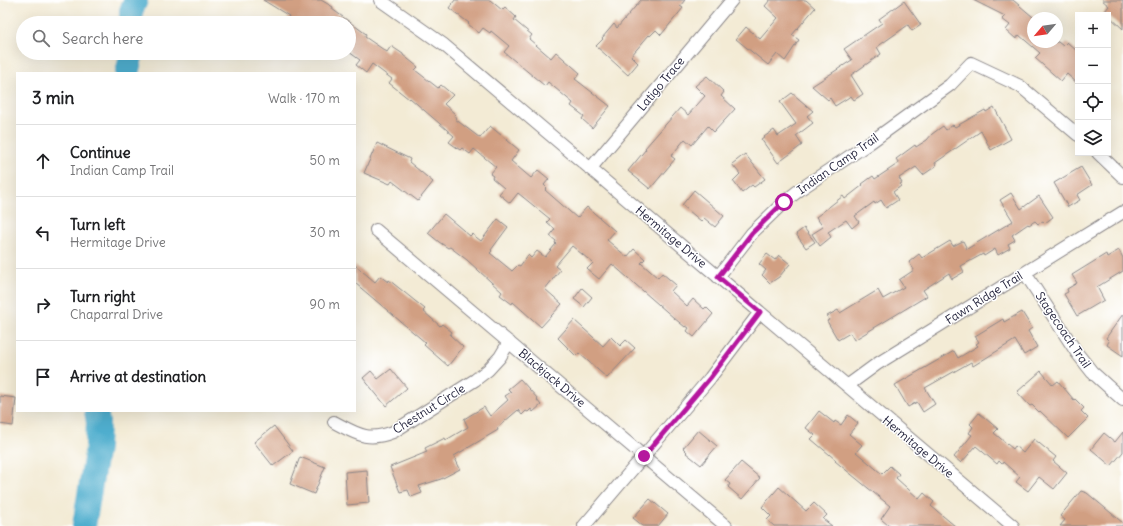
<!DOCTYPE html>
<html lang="en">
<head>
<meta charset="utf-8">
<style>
  body { margin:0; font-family:Delius,sans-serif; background:#f2f2f2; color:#202124 }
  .controls { position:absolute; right:12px; top:12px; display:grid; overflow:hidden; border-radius:0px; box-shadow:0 4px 16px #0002 }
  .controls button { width:36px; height:36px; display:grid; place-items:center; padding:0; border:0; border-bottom:1px solid #e0e0e0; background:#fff; color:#202124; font:20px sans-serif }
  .compass { position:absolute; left:1027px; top:12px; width:36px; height:36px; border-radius:50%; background:#fff; box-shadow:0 4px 16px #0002; rotate:241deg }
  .stop { position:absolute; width:12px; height:12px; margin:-9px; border:3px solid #b5179e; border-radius:50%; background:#fff }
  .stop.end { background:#b5179e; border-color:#fff; box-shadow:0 1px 4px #0008 }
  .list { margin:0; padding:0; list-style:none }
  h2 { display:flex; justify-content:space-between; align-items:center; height:52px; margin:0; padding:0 16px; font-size:17px }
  h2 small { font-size:13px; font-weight:400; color:#757577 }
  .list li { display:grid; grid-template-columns:26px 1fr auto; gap:12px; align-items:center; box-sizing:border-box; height:72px; padding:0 16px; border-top:1px solid #e0e0e0 }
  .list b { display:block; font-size:15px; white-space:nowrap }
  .list p { margin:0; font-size:13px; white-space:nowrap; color:#757577 }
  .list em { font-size:13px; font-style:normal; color:#757577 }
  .icon { flex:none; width:22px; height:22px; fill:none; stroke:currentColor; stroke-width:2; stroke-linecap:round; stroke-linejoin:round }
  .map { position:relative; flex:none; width:1123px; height:526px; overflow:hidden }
  .search { position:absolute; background:#fff; box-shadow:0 4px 16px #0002; left:16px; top:16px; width:340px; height:44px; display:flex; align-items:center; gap:10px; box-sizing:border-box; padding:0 14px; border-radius:22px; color:#757577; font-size:15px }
  .panel { position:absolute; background:#fff; box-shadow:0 4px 16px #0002; left:16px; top:72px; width:340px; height:340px; border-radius:0px }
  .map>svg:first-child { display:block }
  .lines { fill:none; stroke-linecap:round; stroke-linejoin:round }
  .river { stroke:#50aece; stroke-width:24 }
  .building { fill:#d19f82 }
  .street-casing { stroke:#8a8688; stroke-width:14 }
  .street { stroke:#fff; stroke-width:12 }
  .route { stroke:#b5179e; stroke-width:5 }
  .labels { text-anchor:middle; stroke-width:3; stroke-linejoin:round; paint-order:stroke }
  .street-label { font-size:12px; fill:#22223b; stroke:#fff }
</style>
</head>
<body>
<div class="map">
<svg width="1123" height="526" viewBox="0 0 1123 526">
  <rect width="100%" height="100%" fill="#fff"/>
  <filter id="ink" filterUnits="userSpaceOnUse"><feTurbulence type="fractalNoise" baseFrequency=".025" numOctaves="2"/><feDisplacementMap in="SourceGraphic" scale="8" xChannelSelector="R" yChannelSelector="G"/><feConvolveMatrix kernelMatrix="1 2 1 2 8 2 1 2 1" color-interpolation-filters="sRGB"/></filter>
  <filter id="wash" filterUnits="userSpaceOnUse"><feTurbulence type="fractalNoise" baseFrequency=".012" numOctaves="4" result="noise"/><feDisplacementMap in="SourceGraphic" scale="16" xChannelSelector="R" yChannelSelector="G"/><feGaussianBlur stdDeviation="0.9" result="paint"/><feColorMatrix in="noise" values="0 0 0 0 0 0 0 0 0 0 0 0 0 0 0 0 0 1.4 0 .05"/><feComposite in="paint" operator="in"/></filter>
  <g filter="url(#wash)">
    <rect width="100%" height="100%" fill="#f3ebd5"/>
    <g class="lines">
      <!-- river -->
      <path class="river" d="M131,23V11L136,0
        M127,73L132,53
        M84,526L97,447L98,422L96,411"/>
    </g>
    <g id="blocks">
      <!-- building -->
      <path class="building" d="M263,0H321L333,7L332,9L366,34L365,37L387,52L391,46L403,54V55L418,67L415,70L438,88L441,85L453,95L444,104L455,114L454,115L456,118L455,119L480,138L490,126L519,150L511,161L531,178L538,170L549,179L544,185L547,188L545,190L577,218L587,207L615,231L607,240L627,257L634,249L645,259L641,263L658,278L662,273L676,285L671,291L687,306L693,299L704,309L706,307L713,314L694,337L687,331L689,328L686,326L685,327L674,318L612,264L599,279L587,269L593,263L572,246L555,266L560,270L545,289L562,304L541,327L513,302L512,304L500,295L502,292L467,260L450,247L448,248L439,242L428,233L444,214L470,236L472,234L481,241L498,219L508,227L491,250L492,251L490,253L512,271L518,265L520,266L528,255L531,258L537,251L545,257L556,244L555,243L556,241L550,236L555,229L547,222L550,219L518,193L510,203L499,194L504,188L492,178L493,176L490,174L496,167L474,149L470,154L462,148L460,150L449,142L454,136L410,98L409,99L389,83L392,79L372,64L366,73L356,65L360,60L349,52V23H285L289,16Z
        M455,0H490L502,10L505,7L516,17L514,20L532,35L529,39L551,58L556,52L580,73L575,79L610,106L592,128L582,119L584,116L571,106L573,103L548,82L545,86L504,52L509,46L491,31L490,33L483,28L479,33L468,24L469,23L449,8Z
        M641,0H685L680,6L683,8L661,35L656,30L650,36L649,35L631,56L638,63L628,75L596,46L603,39L602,38L614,24L617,28Z
        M770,0H806L815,8L792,35L799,40L785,61L777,54L768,65L736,39L746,27L760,39L778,18L765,6Z
        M973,0H1013L1033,17V42H1058L1063,46L1067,42L1078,52V84L1067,74L1061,81L1035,58L1040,53L1019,35L1016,39L1006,30L1010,25L1002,19L1005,16Z
        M1102,0H1123V29L1108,15H1102L1109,6Z
        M904,1L921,25L912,31L908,25L877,47L881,54L851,75L863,94L854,100L851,96L835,106L830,98L828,100L812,86L852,60L844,49L882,23L879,19Z
        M707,76L724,92L721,96L735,109L714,132L708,126L692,145L685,139L671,156L675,159L650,189L628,171L646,149L645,148L680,108L688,115L705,96L695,86Z
        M792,93L813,111L807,116L813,123L796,136L802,145L778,163L761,139L774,130L778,136L796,124L780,102Z
        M994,107L1011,139L991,150L981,131L935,163L936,166L923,175L916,167L899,178L902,183L900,184L901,186L893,192L898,200L886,208L881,200L875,204L874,202L855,216L859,222L852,228L846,220L828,232L831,237L820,246L812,234L823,227L816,217L843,196L845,199L863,185L862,184L873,176L875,179L899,163L896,159L915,145L916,147L927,140L932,134L943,126L946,130L953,125L955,127L985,110L986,112Z
        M377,143L410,159L409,162L433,182L418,201L392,181L390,184L364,173Z
        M745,154L765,179L754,187L752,185L742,193L733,181L740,174L732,164Z
        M1081,167L1092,185L1077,195L1080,200L1068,207L1054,183Z
        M694,190L724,216L715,227L704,218L701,221L682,205Z
        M1011,193L1021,209L1039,196L1053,217L1045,223L1043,221L1038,224L1035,221L1029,225L1028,224L1012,235L1015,240L1008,244L1010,248L998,255L995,249L984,256L983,254L961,266L964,272L952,279L949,273L923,290L927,296L854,340L850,333L838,340L827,321L829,320L827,316L838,310L840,313L878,290L883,299L904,287L899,280L914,270L909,262L919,254L922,258L950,241L953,246L963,241L967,249L1013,221L1000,200Z
        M804,228L815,242L806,248L796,234Z
        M1119,250L1123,258V271L1097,287L1104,300L1077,316L1064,294L1068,292L1067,289L1077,283L1072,275L1106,254L1107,257Z
        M767,254L775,260L779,255L790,264L779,277L770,283L762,275L766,270L759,264Z
        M355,265L375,282L380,276L388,282L389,280L425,309L423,311L440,326L442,324L452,332L450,335L463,347L448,366L424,345L426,343L355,283Z
        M582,288L592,297L584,307L574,299Z
        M1022,312L1032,328L1028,331L1037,347L1024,355L1015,340L973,366L971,362L925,388L935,404L923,412L917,402L908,407L895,385L954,351L958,358L978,346L976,344L979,342L975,336L1003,319L1004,322Z
        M1123,314V356L1107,345L1109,341L1106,338Z
        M574,320L603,346L611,337L620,346L626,340L635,348L607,378L579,353L576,356L558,338Z
        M391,369L407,388L386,406L363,378L371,371L378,379Z
        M1041,371L1053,385L1058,381L1074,400L1075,399L1084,408L1081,411L1088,418L1068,438L1040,411L1039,412L1032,405L1030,406L1017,392Z
        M520,379L538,399L537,400L541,405L533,412L531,409L528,412L526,411L522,415L518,410L497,428L498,430L454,456L460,469L441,479L419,486L422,493L411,497L408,490L400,492L390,467L427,452L425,448L445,438L446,440L468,427L464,419L484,407L490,416L508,400L505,396L511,392L508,389Z
        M0,396L16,398L13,426L0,424Z
        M819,411L834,423L835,421L841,425L848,415L858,423L849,434L862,445L856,452L882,474L890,466L899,474L896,478L919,499L924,493L934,502L931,506L955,526H889L881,519L890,506L835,461L836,460L811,439L815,435L806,428Z
        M979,413L998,429L994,433L1013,449L1015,446L1023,453L1034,439L1056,457L1053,461L1067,473L1054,489L1039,477L1028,491L1016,482L1020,477L1003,462L1002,464L999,461L997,464L976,446L961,463L954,457L972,435L969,433L973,427L970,424Z
        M274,426L293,451L273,466L254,442Z
        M698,430L717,446L701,465L686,453L687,452L683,448Z
        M1123,432V452L1111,466L1091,449L1104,433L1115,442Z
        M300,457L325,467L314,494L290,484Z
        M741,462L760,478L742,499L728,487L730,484L725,480Z
        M367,470L369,503L347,505L345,472Z
        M779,487L806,511L814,503L827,515L823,519L832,526H774L767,520L771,516L762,507Z
        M1081,491L1087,493L1123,523V526H1060L1065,520L1060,516Z
        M650,499L668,514L658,526H643L633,518Z"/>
    </g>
  </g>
  <g filter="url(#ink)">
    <use href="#blocks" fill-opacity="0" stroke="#8a8688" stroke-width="1"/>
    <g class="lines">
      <!-- street casing -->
      <g class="street-casing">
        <path id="street" d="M380,0L444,45L1013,526
          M1098,153L1123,177
          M590,169L732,0
          M376,230L726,526
          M1025,273L1077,353L1092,372L1123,400
          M718,277L752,233L784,202L802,188L868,144L950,85L971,63L1020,86L1078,135
          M847,386L877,364L1123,212
          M334,422C357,434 367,442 393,432L475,380L488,370L500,357L509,342
          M584,526L710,378L760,312"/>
      </g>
      <!-- street -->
      <use href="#street" class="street"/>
    </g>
  </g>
  <g class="lines" filter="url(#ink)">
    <!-- route -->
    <path class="route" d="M644,456L710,378L760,312L718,277L752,233L784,202"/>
  </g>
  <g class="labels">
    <!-- street labels -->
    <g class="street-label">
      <text transform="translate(661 84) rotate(-50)" y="4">Latigo Trace</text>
      <text transform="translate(838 164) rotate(-35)" y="4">Indian Camp Trail</text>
      <text transform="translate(671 237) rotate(40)" y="4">Hermitage Drive</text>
      <text transform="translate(984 298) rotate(-32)" y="4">Fawn Ridge Trail</text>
      <text transform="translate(1063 330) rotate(56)" y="4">Stagecoach Trail</text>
      <text transform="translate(552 378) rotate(40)" y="4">Blackjack Drive</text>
      <text transform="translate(429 409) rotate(-32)" y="4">Chestnut Circle</text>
      <text transform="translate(918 447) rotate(40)" y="4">Hermitage Drive</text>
    </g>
  </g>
</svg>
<div class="controls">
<button>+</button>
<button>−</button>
<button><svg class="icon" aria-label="locate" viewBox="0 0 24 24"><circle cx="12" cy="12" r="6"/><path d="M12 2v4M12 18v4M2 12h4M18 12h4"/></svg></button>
<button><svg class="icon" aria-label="layers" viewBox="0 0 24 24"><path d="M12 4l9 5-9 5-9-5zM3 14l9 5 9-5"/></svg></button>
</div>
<svg class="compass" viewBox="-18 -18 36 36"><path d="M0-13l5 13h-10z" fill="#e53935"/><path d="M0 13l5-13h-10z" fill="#757577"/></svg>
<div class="stop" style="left:784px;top:202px"></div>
<div class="stop end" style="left:644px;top:456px"></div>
<div class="search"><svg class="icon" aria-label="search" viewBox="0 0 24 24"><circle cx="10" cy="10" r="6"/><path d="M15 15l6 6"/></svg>Search here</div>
<section class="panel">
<h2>3 min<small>Walk · 170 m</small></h2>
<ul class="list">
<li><svg class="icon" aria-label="ahead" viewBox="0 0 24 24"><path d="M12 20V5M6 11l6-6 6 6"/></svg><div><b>Continue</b><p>Indian Camp Trail</p></div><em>50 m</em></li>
<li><svg class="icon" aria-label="left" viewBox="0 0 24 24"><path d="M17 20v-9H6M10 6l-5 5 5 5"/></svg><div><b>Turn left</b><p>Hermitage Drive</p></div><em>30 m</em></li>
<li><svg class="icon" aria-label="right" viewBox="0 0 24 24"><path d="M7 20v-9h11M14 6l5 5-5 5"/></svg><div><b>Turn right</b><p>Chaparral Drive</p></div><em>90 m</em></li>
<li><svg class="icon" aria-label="arrive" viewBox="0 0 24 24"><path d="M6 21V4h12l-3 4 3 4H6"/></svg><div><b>Arrive at destination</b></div></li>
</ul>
</section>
</div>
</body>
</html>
